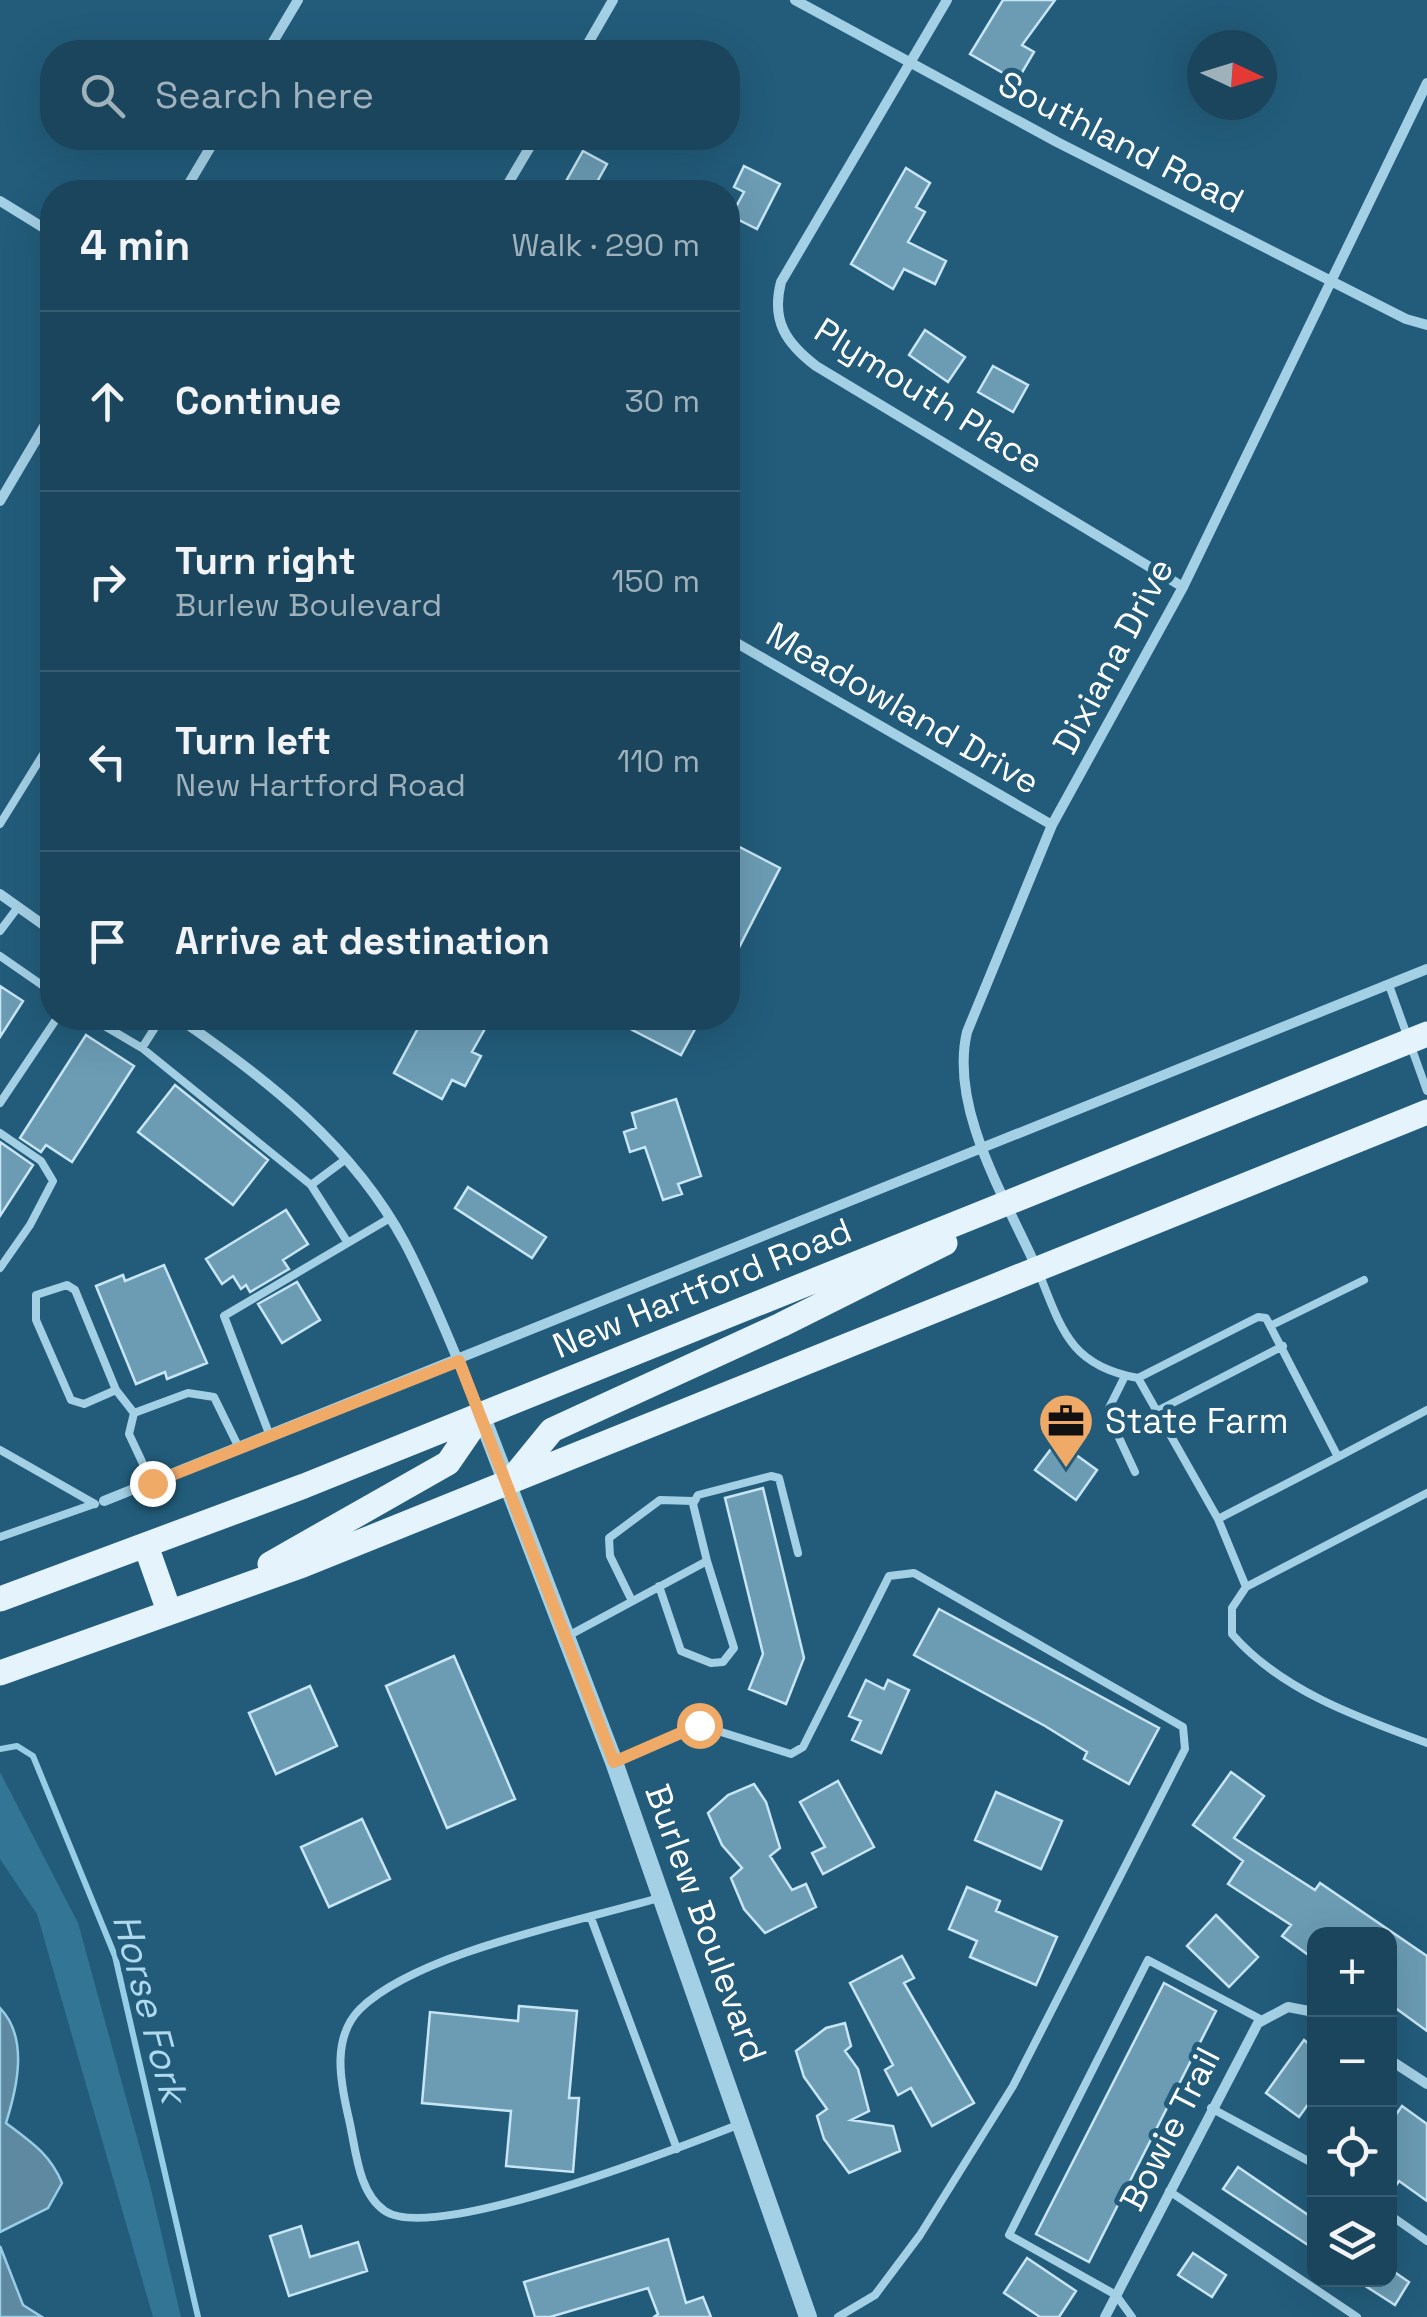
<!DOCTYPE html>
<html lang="en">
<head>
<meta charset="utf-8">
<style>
  body { margin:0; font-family:"Space Grotesk",sans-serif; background:#274f65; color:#f1f3f6 }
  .controls { position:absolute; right:30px; bottom:30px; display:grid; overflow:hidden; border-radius:20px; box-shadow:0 10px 40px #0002 }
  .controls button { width:90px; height:90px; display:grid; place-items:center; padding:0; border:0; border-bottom:2px solid #385d72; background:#1a455c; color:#f1f3f6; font:50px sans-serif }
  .compass { position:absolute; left:1187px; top:30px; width:90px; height:90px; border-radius:50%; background:#1a455c; box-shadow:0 10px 40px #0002; rotate:94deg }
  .stop { position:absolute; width:30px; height:30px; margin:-22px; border:8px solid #f0aa67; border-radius:50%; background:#fff }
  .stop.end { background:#f0aa67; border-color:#fff; box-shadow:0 2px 10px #0008 }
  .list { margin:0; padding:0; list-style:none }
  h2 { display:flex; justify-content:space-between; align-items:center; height:130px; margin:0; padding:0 40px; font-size:42px }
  h2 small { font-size:32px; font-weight:400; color:#9fb1bb }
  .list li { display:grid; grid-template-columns:65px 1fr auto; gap:30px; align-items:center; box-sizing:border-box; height:180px; padding:0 40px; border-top:2px solid #385d72 }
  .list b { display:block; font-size:38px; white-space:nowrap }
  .list p { margin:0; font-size:32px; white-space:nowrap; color:#9fb1bb }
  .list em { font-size:32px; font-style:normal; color:#9fb1bb }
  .icon { flex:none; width:55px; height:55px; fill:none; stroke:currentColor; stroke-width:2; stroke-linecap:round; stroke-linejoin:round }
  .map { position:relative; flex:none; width:1427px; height:2317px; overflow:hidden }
  .search { position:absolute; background:#1a455c; box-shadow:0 10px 40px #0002; left:40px; top:40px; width:700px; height:110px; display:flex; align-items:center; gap:25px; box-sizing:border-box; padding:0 35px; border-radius:40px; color:#9fb1bb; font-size:38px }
  .panel { position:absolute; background:#1a455c; box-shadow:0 10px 40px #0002; left:40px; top:180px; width:700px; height:850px; border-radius:40px }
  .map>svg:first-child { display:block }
  .green { fill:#337595 }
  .water { fill:#5f89a0; stroke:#98cde6; stroke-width:2.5 }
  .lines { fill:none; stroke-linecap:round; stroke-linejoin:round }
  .stream { stroke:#98cde6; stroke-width:6 }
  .building { fill:#6b9cb4; stroke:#c7e5f4; stroke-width:2.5 }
  .service { stroke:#a4d0e5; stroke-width:8 }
  .minor { stroke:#a4d0e5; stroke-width:10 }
  .tertiary { stroke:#a4d0e5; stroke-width:18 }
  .primary { stroke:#e5f3fc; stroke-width:25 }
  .route { stroke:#f0aa67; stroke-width:12 }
  .labels { text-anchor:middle; stroke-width:10; stroke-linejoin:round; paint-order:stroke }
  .street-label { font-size:35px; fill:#fff; stroke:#225c7a }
  .poi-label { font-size:35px; fill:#fff; stroke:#225c7a; text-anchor:start }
  .water-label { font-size:38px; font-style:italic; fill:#afd9ed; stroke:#225c7a }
</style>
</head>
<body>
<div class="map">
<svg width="1427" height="2317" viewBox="0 0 1427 2317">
  <rect width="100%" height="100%" fill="#225c7a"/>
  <!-- green -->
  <path class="green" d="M0,1772L78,1923L150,2185L181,2317H153L37,1914L0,1859Z"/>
  <!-- water -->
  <path class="water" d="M0,2008C29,2038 17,2088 6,2123C30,2141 50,2154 62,2183L48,2208L0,2232Z
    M0,2246L23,2305L42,2317H0Z"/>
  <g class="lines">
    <!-- stream -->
    <path class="stream" d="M0,1749L17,1746L33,1756L115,1956L198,2317"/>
  </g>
  <!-- building -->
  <path class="building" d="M1003,0H1055L1022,45L1034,52L1017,81L970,54Z
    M583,151L607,164L597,182L617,192H560Z
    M744,166L780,184L757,229L731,216L744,192L734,187Z
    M906,168L930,183L916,207L925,212L908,242L946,261L935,284L904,269L893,289L851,264Z
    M925,330L965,357L948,382L909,355Z
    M993,366L1028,385L1013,412L978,392Z
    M728,841L780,868L728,969Z
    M0,986L23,1001L0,1037Z
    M393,1018H491L472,1052L481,1056L465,1086L452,1080L442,1099L394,1073L417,1030Z
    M609,1018H701L681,1055Z
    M86,1035L134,1066L72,1162L46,1145L41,1152L20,1138Z
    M175,1085L268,1160L233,1205L138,1132Z
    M676,1099L701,1176L678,1184L682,1194L663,1200L645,1147L630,1152L624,1132L636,1128L632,1113Z
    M0,1142L33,1165L0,1216Z
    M468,1187L546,1237L532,1258L455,1208Z
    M286,1210L308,1244L283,1260L289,1269L250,1292L246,1285L241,1289L233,1276L222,1284L206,1259Z
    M164,1265L207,1363L167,1379L165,1372L136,1384L96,1286L123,1275L125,1281Z
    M297,1282L320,1320L282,1343L258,1304Z
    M1057,1441L1097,1470L1076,1500L1035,1470Z
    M763,1488L804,1658L786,1704L749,1689L763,1654L725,1498Z
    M939,1609L1159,1728L1129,1784L1084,1759L1087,1752L1045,1726L914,1655Z
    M454,1656L515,1799L447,1828L386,1686Z
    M866,1680L884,1689L888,1680L909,1690L881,1753L852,1740L861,1721L849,1716Z
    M310,1686L337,1746L276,1774L249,1713Z
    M1231,1772L1264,1796L1234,1838L1315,1890L1320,1883L1427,1956V2031L1390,2004V1934H1314V1959L1282,1936L1291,1925L1228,1884L1243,1861L1193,1825Z
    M838,1781L874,1847L823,1874L812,1853L825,1847L800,1802Z
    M754,1784L766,1802L780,1848L770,1856L792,1890L806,1884L816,1907L765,1933L744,1909L731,1878L742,1868L722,1845L708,1813L728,1795Z
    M996,1792L1062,1821L1041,1869L975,1840Z
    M362,1819L390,1879L329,1907L301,1847Z
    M967,1887L1000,1901L996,1911L1057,1937L1036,1985L970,1957L977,1941L949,1929Z
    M1216,1915L1258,1957L1229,1987L1187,1946Z
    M902,1956L914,1978L904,1983L974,2103L932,2126L911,2088L898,2095L885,2070L893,2065L850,1983Z
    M1164,1983L1216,2011L1089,2262L1036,2234Z
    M519,2006L577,2011L569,2098H579L573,2172L506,2166L511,2111L422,2103L430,2012L518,2021Z
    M845,2023L851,2046L845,2051L858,2069L869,2111L851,2120L893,2126L900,2151L849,2173L824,2139L817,2116L827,2109L804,2077L796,2051L826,2028Z
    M1304,2040L1314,2048V2096L1299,2117L1266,2093Z
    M1402,2106L1427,2124V2201L1399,2181L1390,2194V2123Z
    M1238,2167L1314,2219V2249L1223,2189Z
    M301,2226L310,2257L358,2242L367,2271L289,2296L270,2236Z
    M668,2239L686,2303L703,2297L711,2317H654L658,2314L648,2288L550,2317H535L524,2282Z
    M1193,2253L1226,2275L1212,2297L1178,2275Z
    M1027,2258L1076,2291L1059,2317H1040L1004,2293Z
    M1390,2269L1409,2282L1395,2305L1356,2280H1390Z"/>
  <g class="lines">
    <!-- service -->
    <path class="service" d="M0,824L52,740
      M0,931L18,907
      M0,956L52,992
      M1389,985L1427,1091
      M91,1018L142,1048L161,1018
      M142,1048L311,1185L346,1159
      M0,1103L57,1018
      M0,1133L41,1161L53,1181L30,1225L0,1268
      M311,1185L348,1243
      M1039,1273C1062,1331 1071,1366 1138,1378L1258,1317L1266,1318L1338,1457L1218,1519L1138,1378
      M1272,1325L1364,1280
      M1125,1376L1107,1412L1135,1472
      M116,1390L84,1404L71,1400L36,1320V1295L67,1285L75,1290L116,1390L134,1413
      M1157,1411L1283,1346
      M270,1436L224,1316L390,1218
      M0,1450L95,1504
      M1338,1457L1427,1410
      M152,1483L129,1434L134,1413L188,1393L214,1397L240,1450
      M1218,1519L1246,1587L1232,1608V1634C1280,1690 1359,1718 1427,1743
      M0,1537L94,1504
      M659,1586L681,1651L711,1663L723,1662L734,1648L707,1561
      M1246,1587L1427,1493
      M632,1601L610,1556L609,1538L660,1500L693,1501
      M568,1636L707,1561L693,1504L698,1495L771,1476L779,1478L798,1553
      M615,1761L699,1725L791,1754L803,1747L889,1576L914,1573L1183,1727L1185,1749L1013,2086L920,2235L875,2295L838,2317
      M662,1897C581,1921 418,1952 360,2009C332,2037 340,2080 348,2115C356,2147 357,2192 385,2211C434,2244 681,2147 740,2124
      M591,1918L677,2149
      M1211,2108L1314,2164
      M1169,2191L1357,2317
      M1390,2215L1427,2241
      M1132,2317L1116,2295L1009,2235L1148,1960L1262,2020"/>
    <!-- minor -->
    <path class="minor" d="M795,0L1057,142L1406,319L1427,325
      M947,0L781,282C771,321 786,343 816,366L1183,587
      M267,52L298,0
      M583,52L613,0
      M184,192L216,138
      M503,192L535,138
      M0,201L52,233
      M0,501L52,413
      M728,638L1052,825
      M0,894L52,931
      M178,1018C267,1079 353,1146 405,1243C434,1298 455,1356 480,1412
      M1037,1269C1006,1199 949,1109 967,1032L1052,825L1183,587L1427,83
      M104,1501L1427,969
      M1390,2060L1427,2084
      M1105,2317L1258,2023L1288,2007L1314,2012"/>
    <!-- tertiary -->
    <path class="tertiary" d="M481,1415L614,1762L808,2317"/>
    <!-- primary -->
    <path class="primary" d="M511,1480L552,1430L781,1325L945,1243
      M146,1546L169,1611
      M270,1564L448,1463L481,1415
      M0,1599L304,1486L1427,1034
      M0,1673L303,1565L1427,1112"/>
  </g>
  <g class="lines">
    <!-- route -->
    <path class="route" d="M152,1483L459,1361L614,1762L699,1725"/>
  </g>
  <!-- icons -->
  <defs>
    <g id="office-pin" transform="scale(2.875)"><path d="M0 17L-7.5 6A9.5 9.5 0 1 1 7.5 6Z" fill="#f0aa67" stroke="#225c7a"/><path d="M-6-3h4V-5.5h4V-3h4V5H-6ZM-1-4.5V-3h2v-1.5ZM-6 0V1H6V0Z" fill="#111"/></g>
  </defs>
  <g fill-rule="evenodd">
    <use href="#office-pin" x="1066" y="1421"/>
  </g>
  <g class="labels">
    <!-- street labels -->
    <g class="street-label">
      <text transform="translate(1121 142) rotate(27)" y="12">Southland Road</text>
      <text transform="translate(929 396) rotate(32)" y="12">Plymouth Place</text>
      <text transform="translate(1113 656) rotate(-62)" y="12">Dixiana Drive</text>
      <text transform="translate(903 708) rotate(30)" y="12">Meadowland Drive</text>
      <text transform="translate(702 1288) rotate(-22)" y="12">New Hartford Road</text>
      <text transform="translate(706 1923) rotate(70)" y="12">Burlew Boulevard</text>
      <text transform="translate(1170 2129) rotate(-63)" y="12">Bowie Trail</text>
    </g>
    <!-- poi labels -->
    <g class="poi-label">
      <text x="1105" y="1433">State Farm</text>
    </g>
    <!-- water labels -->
    <g class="water-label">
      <text transform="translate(150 2008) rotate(75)" y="13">Horse Fork</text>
    </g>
  </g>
</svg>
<div class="controls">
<button>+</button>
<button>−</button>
<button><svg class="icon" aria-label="locate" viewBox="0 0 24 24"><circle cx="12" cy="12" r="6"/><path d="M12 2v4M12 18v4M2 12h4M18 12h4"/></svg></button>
<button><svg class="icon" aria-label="layers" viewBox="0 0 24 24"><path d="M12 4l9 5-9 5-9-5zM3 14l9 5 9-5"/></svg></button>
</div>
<svg class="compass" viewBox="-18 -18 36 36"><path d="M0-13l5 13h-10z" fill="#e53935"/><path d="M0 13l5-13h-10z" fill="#9fb1bb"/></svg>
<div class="stop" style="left:699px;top:1725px"></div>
<div class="stop end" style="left:152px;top:1483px"></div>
<div class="search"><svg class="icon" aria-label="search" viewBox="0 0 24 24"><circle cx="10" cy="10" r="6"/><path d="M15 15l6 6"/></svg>Search here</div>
<section class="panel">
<h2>4 min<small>Walk · 290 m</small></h2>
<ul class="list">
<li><svg class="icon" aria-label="ahead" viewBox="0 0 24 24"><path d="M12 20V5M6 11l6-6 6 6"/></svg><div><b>Continue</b></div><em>30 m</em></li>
<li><svg class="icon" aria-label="right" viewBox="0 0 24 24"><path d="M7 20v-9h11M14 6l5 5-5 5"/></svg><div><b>Turn right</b><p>Burlew Boulevard</p></div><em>150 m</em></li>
<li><svg class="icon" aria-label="left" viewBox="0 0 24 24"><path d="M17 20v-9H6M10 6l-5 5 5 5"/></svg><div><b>Turn left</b><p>New Hartford Road</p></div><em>110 m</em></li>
<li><svg class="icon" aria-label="arrive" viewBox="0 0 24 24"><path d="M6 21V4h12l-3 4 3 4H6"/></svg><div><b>Arrive at destination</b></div></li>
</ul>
</section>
</div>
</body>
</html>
